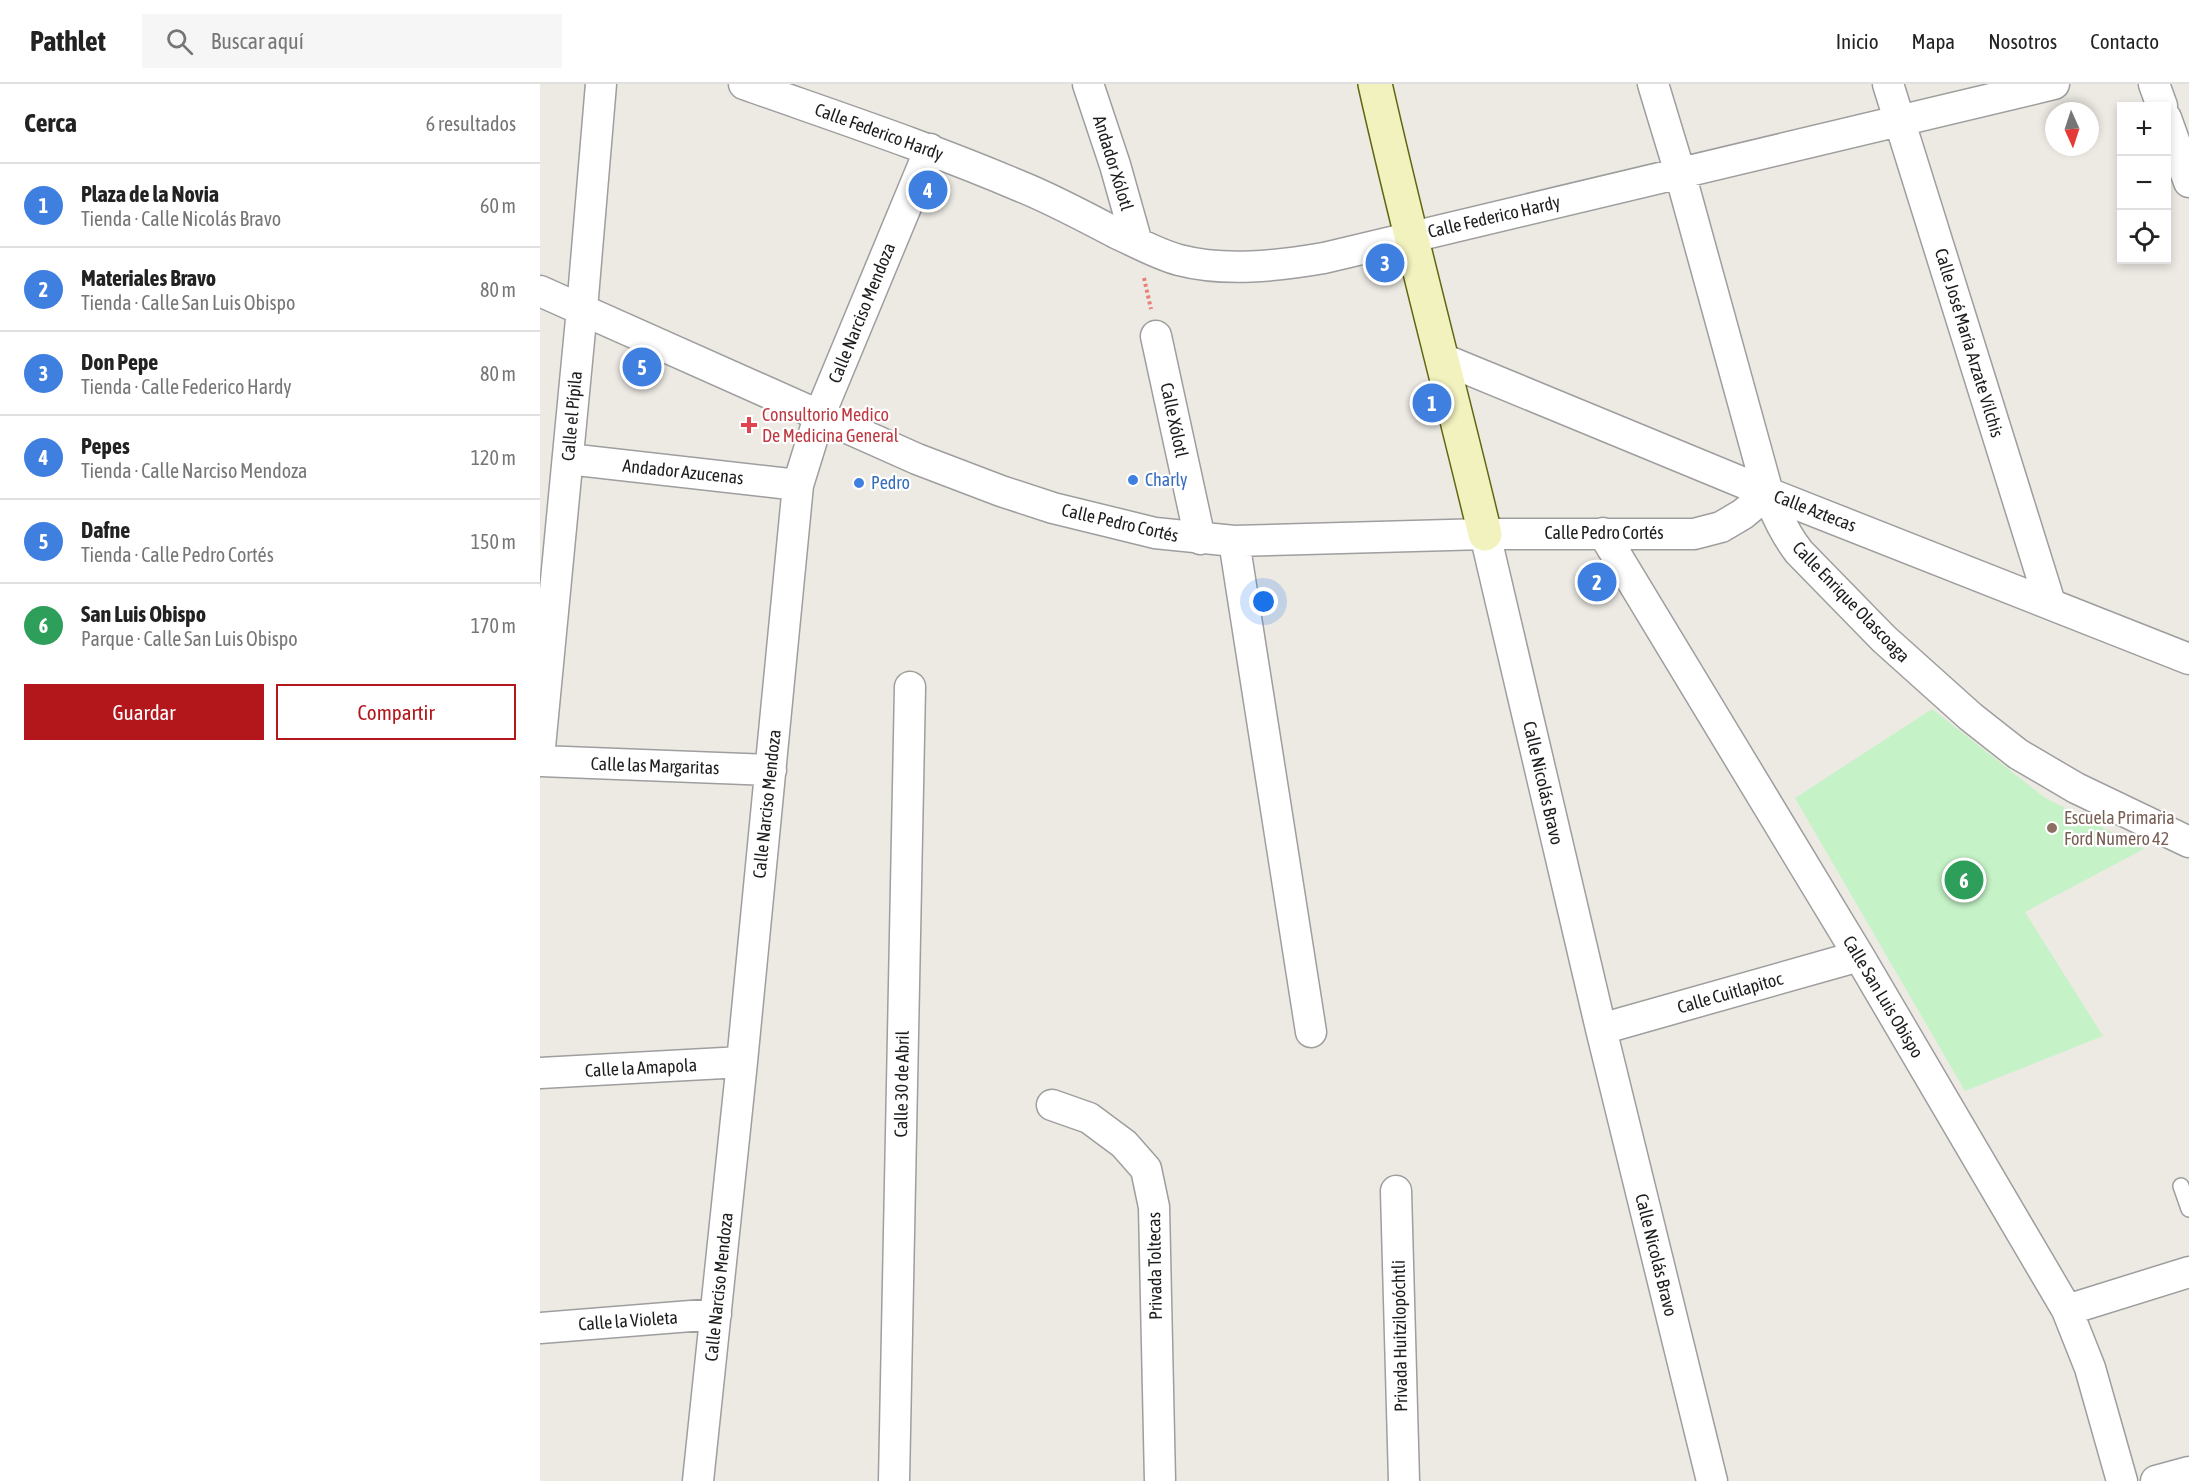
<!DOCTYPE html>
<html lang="es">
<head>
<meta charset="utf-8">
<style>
  body { margin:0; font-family:"Asap Condensed",sans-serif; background:#f6f6f6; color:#222 }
  .controls { position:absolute; right:18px; top:18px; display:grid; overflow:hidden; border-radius:0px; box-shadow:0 3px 9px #0003 }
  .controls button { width:54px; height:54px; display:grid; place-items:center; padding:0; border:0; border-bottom:2px solid #e0e0e0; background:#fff; color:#222; font:30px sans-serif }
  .compass { position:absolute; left:1505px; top:18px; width:54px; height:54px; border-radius:50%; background:#fff; box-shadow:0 3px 9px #0003; rotate:177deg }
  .you { position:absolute; left:724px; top:518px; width:21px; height:21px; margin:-15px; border:4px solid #fff; border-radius:50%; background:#1a73e8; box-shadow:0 0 0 9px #1a73e833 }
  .badge { display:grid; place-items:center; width:39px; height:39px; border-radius:50%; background:#b3161b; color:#fff; font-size:20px; font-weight:700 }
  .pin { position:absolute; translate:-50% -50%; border:3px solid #fff; box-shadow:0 2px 6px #0006 }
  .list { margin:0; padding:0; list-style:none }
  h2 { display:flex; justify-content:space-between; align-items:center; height:78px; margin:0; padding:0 24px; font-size:26px }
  h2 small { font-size:20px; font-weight:400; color:#767676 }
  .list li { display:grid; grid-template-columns:39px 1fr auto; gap:18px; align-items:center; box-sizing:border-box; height:84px; padding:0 24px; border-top:2px solid #e0e0e0 }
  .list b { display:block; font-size:22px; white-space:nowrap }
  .list p { margin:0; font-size:20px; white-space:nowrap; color:#767676 }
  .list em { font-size:20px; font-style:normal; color:#767676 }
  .actions { display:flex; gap:12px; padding:18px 24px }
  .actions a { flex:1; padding:14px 0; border:2px solid #b3161b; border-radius:0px; text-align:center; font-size:21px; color:#b3161b }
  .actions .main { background:#b3161b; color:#fff }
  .icon { flex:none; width:33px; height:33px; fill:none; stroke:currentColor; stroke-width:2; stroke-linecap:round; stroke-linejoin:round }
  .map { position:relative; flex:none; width:1649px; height:1397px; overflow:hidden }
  header { display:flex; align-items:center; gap:36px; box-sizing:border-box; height:84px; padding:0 30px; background:#fff; border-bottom:2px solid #e0e0e0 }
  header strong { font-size:28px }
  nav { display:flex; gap:33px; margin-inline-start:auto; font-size:21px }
  .search { width:420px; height:54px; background:#f6f6f6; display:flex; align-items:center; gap:15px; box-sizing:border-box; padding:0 21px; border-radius:0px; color:#767676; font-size:22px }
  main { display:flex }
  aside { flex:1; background:#fff }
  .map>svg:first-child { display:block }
  .park { fill:#c5f3c7 }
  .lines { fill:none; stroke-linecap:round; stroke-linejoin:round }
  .lane-casing { stroke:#9e9e9e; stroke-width:18 }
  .street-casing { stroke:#9e9e9e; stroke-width:33 }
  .secondary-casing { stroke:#606711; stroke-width:36 }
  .path { stroke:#e98078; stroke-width:4; stroke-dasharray:3 3; stroke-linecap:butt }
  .lane { stroke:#fff; stroke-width:15 }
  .street { stroke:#fff; stroke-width:30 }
  .secondary { stroke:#f1f2bd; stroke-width:33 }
  .health-dot { fill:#e0444e; stroke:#fff; stroke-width:2 }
  .shop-dot { fill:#3f7fe0; stroke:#fff; stroke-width:2 }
  .education-dot { fill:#8d6e63; stroke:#fff; stroke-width:2 }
  .labels { text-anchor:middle; stroke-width:4.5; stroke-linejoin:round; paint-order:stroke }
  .street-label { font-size:18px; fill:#1d1d1d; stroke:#fff }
  .health-label { font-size:18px; fill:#be3a42; stroke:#fff; text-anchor:start }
  .shop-label { font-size:18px; fill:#366cbe; stroke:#fff; text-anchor:start }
  .education-label { font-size:18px; fill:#785e54; stroke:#fff; text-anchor:start }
</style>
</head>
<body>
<header>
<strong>Pathlet</strong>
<div class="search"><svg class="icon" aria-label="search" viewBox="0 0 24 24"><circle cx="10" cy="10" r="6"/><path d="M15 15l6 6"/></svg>Buscar aquí</div>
<nav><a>Inicio</a><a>Mapa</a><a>Nosotros</a><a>Contacto</a></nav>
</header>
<main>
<aside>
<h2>Cerca<small>6 resultados</small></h2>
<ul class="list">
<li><span class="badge" style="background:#3f7fe0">1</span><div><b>Plaza de la Novia</b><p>Tienda · Calle Nicolás Bravo</p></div><em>60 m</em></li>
<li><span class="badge" style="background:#3f7fe0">2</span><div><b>Materiales Bravo</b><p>Tienda · Calle San Luis Obispo</p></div><em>80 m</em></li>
<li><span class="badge" style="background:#3f7fe0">3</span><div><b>Don Pepe</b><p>Tienda · Calle Federico Hardy</p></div><em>80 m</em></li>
<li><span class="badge" style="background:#3f7fe0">4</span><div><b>Pepes</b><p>Tienda · Calle Narciso Mendoza</p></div><em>120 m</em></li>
<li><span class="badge" style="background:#3f7fe0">5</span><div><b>Dafne</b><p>Tienda · Calle Pedro Cortés</p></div><em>150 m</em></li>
<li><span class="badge" style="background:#2e9e5b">6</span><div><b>San Luis Obispo</b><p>Parque · Calle San Luis Obispo</p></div><em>170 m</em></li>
</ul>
<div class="actions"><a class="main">Guardar</a><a>Compartir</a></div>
</aside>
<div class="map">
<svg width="1649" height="1397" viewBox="0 0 1649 1397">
  <rect width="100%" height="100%" fill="#edeae4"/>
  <!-- park -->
  <path class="park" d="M1392,625L1504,713L1604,765L1485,828L1563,952L1425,1007L1255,714Z"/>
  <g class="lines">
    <!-- lane casing -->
    <g class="lane-casing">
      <path id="lane" d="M1641,1102L1649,1125"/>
    </g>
    <!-- street casing -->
    <g class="street-casing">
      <path id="street" d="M204,0C297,33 391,64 482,103C514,116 545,133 576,149C596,158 617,170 639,176C685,188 737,182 784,174L1514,0
        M548,0L575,81L597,159
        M1113,0L1140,89L1228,409C1236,431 1245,450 1259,468L1344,555L1431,633L1478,670L1536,704L1649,758
        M1348,0L1510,519
        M1614,0L1622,22
        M1626,34L1649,98
        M0,207L377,375L461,407L513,424L615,449L694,457L945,450H1154L1181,443L1203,430L1228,409
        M616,252L660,455
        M903,275L1228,409L1649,575
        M28,375L258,401
        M1063,449L1319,872L1527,1226L1550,1284L1582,1397
        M945,450L1061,945L1172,1397
        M694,457L771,948
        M0,663L42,225L61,0
        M0,677L231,686
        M1061,945L1319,872
        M0,989L202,978
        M512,1021L549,1034L584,1060L606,1085L614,1123L620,1397
        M856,1107L864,1397
        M1527,1226L1649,1188
        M0,1244L176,1230
        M158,1397L202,978L258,401L280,330L390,65
        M354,1397L370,603
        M1616,1397L1649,1388"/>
    </g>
    <!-- secondary casing -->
    <g class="secondary-casing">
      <path id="secondary" d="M835,0C869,151 909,300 945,450"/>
    </g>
    <!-- path -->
    <path class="path" d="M604,194L611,225"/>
    <!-- lane -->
    <use href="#lane" class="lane"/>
    <!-- street -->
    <use href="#street" class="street"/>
    <!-- secondary -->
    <use href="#secondary" class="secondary"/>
  </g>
  <!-- markers -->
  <path class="health-dot" d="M206 332h6v6h6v6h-6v6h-6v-6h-6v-6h6z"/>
  <g class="shop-dot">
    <circle cx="593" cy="396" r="6"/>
    <circle cx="319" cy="399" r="6"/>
  </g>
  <circle class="education-dot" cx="1512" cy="744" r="6"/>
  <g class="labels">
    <!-- street labels -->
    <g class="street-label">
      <text transform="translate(339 48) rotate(20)" y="6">Calle Federico Hardy</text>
      <text transform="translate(573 79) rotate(73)" y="6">Andador Xólotl</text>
      <text transform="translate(954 133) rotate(-13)" y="6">Calle Federico Hardy</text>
      <text transform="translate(322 229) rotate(-68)" y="6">Calle Narciso Mendoza</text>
      <text transform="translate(1429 259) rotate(73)" y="6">Calle José María Arzate Vilchis</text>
      <text transform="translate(32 332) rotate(-85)" y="6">Calle el Pípila</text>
      <text transform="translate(634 336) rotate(78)" y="6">Calle Xólotl</text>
      <text transform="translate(143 388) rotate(6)" y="6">Andador Azucenas</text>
      <text transform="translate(1275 427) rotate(21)" y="6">Calle Aztecas</text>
      <text transform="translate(580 439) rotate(13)" y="6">Calle Pedro Cortés</text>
      <text x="1064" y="455">Calle Pedro Cortés</text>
      <text transform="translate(1311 518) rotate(46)" y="6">Calle Enrique Olascoaga</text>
      <text transform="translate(115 682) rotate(2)" y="6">Calle las Margaritas</text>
      <text transform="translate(1003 699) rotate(77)" y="6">Calle Nicolás Bravo</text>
      <text transform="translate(227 720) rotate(-84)" y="6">Calle Narciso Mendoza</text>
      <text transform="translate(1190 909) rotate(-16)" y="6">Calle Cuitlapitoc</text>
      <text transform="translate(1343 913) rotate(59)" y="6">Calle San Luis Obispo</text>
      <text transform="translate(101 984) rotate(-3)" y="6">Calle la Amapola</text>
      <text transform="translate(362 1000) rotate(-89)" y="6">Calle 30 de Abril</text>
      <text transform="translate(1116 1171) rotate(76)" y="6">Calle Nicolás Bravo</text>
      <text transform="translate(615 1182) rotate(-91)" y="6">Privada Toltecas</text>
      <text transform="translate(179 1203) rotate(-84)" y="6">Calle Narciso Mendoza</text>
      <text transform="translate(88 1237) rotate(-4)" y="6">Calle la Violeta</text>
      <text transform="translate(860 1252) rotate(-91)" y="6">Privada Huitzilopóchtli</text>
    </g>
    <!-- health labels -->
    <g class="health-label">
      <text x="222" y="337">Consultorio Medico<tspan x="222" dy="21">De Medicina General</tspan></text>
    </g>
    <!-- shop labels -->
    <g class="shop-label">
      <text x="605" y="402">Charly</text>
      <text x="331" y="405">Pedro</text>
    </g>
    <!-- education labels -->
    <g class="education-label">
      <text x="1524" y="740">Escuela Primaria<tspan x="1524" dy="21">Ford Numero 42</tspan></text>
    </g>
  </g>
</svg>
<div class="controls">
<button>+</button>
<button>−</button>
<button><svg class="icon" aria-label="locate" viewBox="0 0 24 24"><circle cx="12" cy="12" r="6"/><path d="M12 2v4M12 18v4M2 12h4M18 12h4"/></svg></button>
</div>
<svg class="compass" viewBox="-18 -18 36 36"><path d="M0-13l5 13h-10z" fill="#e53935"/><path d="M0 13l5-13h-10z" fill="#767676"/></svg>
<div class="you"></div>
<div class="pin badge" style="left:892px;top:319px;background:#3f7fe0">1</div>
<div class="pin badge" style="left:1057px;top:498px;background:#3f7fe0">2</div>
<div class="pin badge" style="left:845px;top:179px;background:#3f7fe0">3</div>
<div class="pin badge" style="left:388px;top:106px;background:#3f7fe0">4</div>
<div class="pin badge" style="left:102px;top:283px;background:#3f7fe0">5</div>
<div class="pin badge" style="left:1424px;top:796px;background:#2e9e5b">6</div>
</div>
</main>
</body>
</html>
